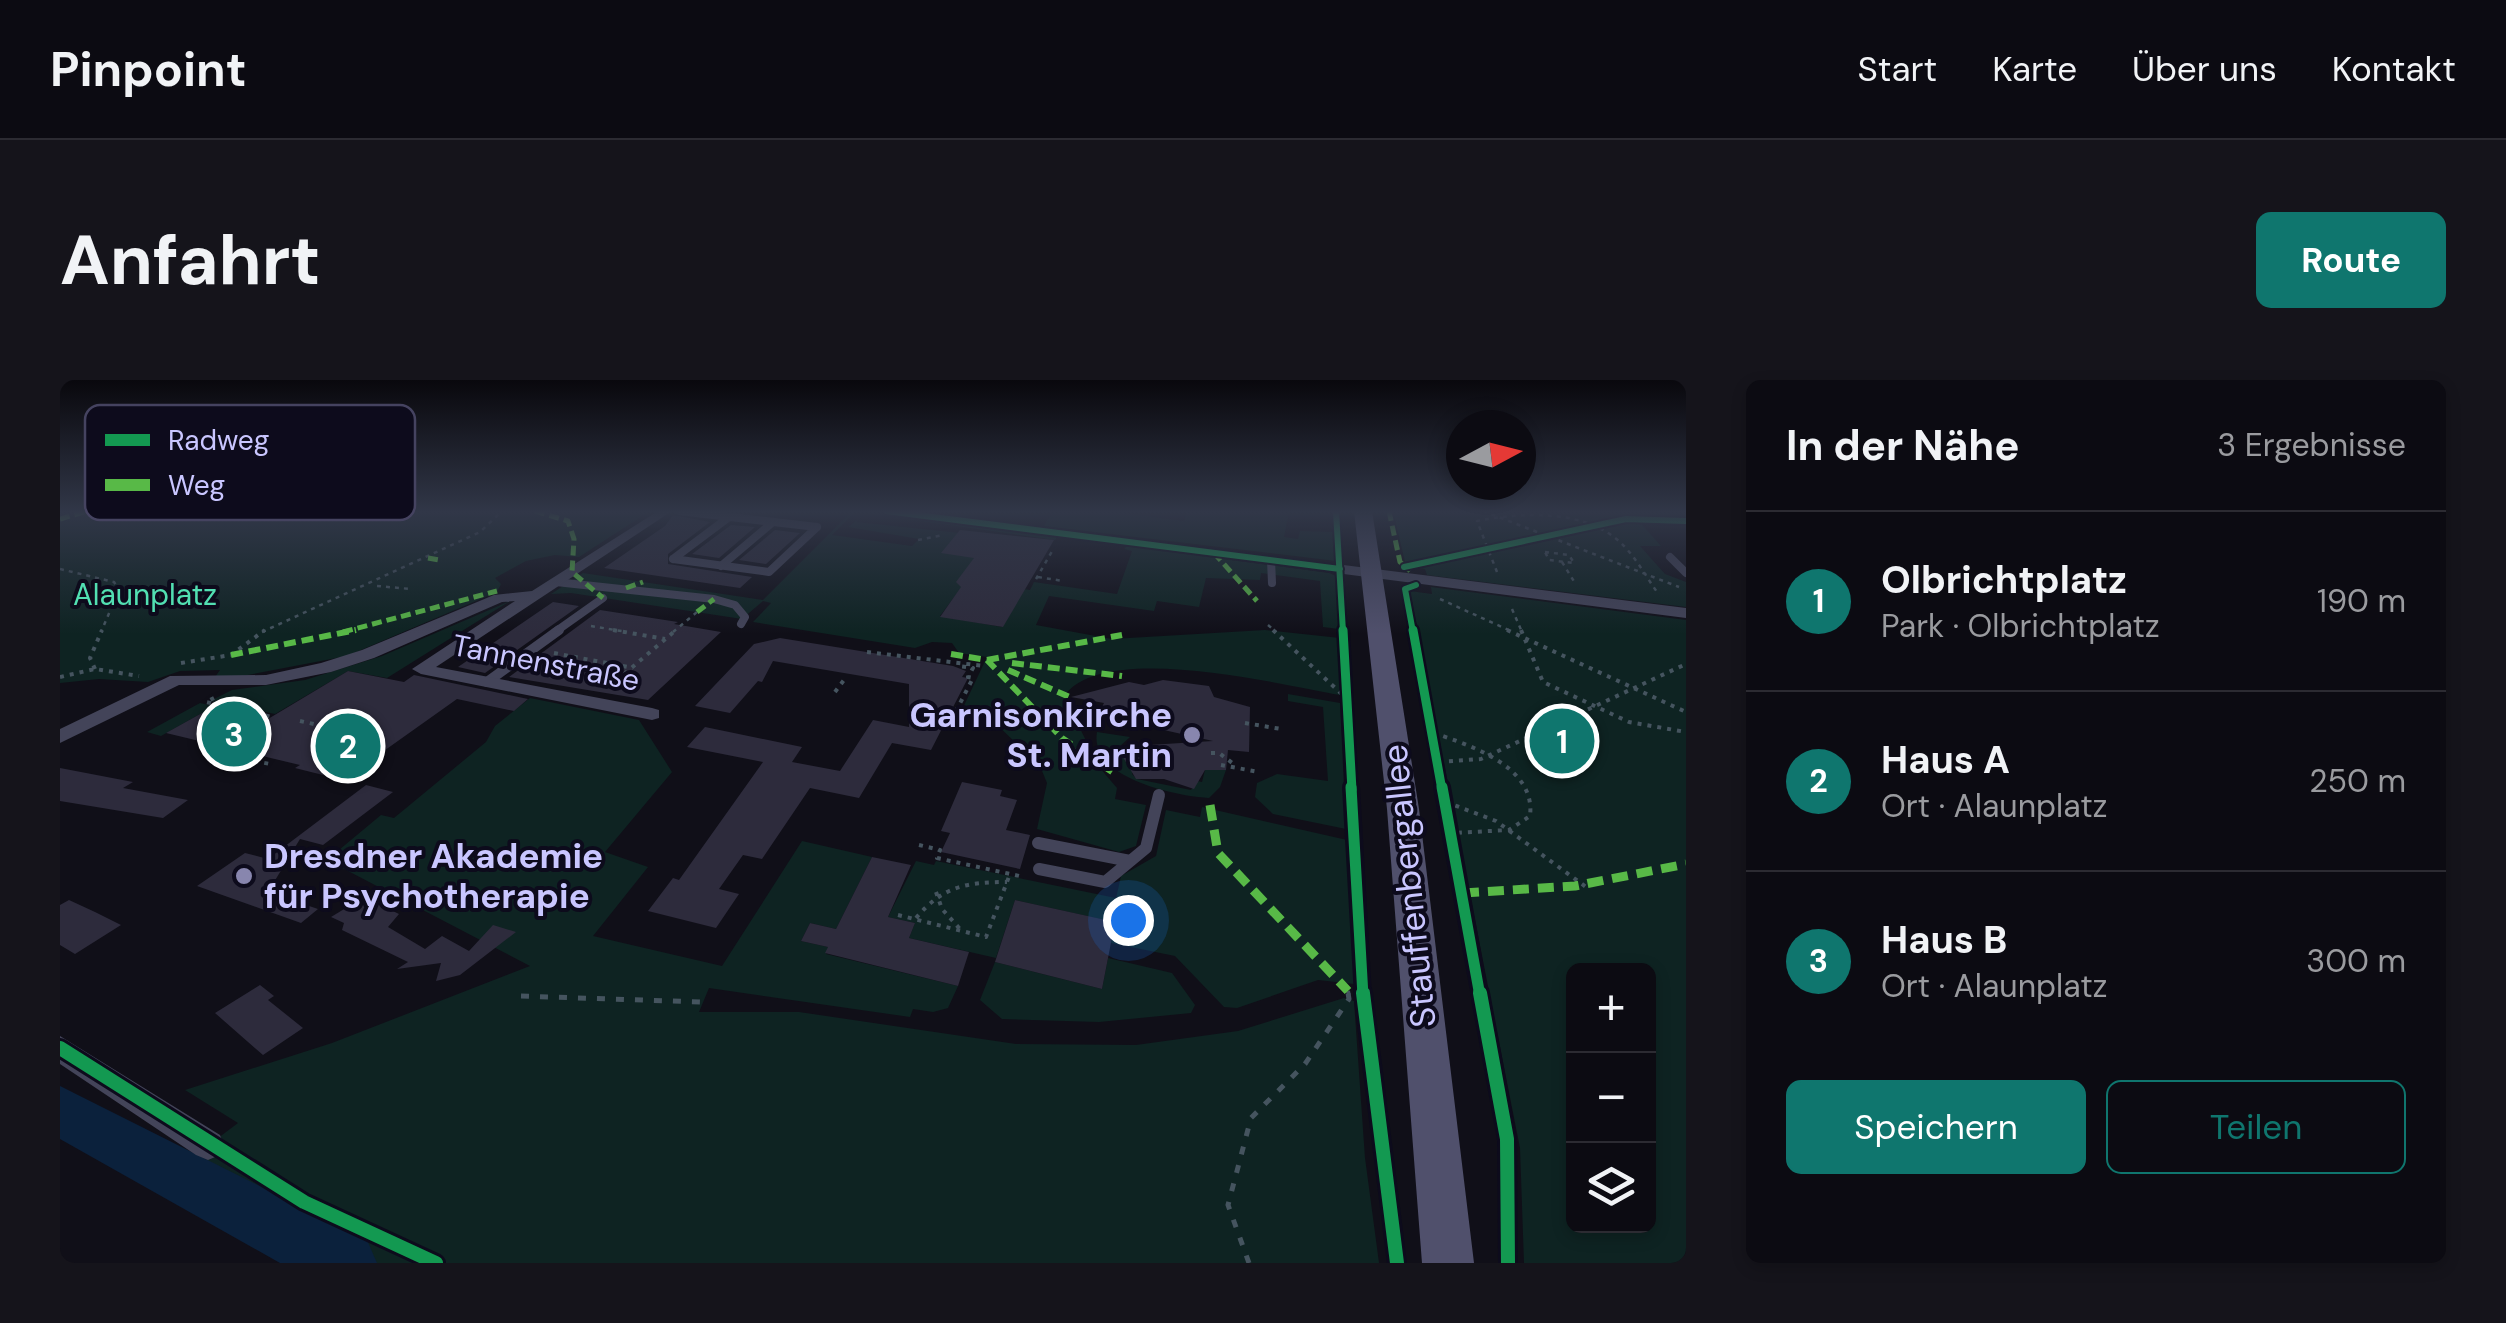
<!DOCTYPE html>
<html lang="de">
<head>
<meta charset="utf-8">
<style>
  body { margin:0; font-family:"DM Sans",sans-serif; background:#15141b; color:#f1f3f6 }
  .controls { position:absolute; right:30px; bottom:30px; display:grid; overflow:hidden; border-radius:15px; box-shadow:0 5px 15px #0003 }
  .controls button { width:90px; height:90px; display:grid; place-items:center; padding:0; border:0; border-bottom:2px solid #2c2b32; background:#0c0b12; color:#f1f3f6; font:50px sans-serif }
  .compass { position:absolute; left:1386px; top:30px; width:90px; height:90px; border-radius:50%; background:#0c0b12; box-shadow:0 5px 15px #0003; rotate:83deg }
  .you { position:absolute; left:1068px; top:540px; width:35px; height:35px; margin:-25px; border:8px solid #fff; border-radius:50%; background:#1a73e8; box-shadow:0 0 0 15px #1a73e833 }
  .badge { display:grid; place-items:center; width:65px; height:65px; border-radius:50%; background:#0f766e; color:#fff; font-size:32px; font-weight:700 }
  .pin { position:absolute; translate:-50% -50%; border:5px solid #fff; box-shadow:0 2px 10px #0006 }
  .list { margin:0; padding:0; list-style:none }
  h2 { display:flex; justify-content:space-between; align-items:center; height:130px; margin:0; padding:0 40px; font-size:42px }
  h2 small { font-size:32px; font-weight:400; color:#9a9b9f }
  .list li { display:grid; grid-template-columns:65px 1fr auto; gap:30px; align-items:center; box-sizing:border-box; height:180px; padding:0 40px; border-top:2px solid #2c2b32 }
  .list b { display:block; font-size:38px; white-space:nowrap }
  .list p { margin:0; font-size:32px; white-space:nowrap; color:#9a9b9f }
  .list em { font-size:32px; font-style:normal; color:#9a9b9f }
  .actions { display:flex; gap:20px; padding:30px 40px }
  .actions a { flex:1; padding:22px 0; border:2px solid #0f766e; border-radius:15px; text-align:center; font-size:35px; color:#0f766e }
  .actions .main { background:#0f766e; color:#fff }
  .icon { flex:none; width:55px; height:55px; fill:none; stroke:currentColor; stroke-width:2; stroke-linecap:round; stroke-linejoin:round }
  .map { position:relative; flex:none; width:1626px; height:883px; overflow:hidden; border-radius:15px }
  header { display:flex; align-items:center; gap:60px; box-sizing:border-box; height:140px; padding:0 50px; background:#0c0b12; border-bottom:2px solid #2c2b32 }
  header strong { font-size:48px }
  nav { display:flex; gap:55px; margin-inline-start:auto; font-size:35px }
  .intro { display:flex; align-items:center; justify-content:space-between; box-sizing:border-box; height:240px; padding:0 60px }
  h1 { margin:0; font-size:70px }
  .button { padding:25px 45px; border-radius:15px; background:#0f766e; color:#fff; font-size:35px; font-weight:700 }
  main { display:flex; gap:60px; padding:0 60px }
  aside { flex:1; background:#0c0b12; border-radius:15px; box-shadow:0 5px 15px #0003 }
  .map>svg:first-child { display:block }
  .green { fill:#0e2322; fill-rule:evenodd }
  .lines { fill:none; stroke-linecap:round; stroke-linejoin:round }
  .river { fill:#0b213c; fill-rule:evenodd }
  .building { fill:#2d2b3c }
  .path-far2 { stroke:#45545f; stroke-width:2.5; stroke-dasharray:4 5; stroke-linecap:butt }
  .path-far1 { stroke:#45545f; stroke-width:4; stroke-dasharray:4 6; stroke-linecap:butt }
  .path { stroke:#45545f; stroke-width:5; stroke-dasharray:8 11; stroke-linecap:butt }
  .service-far2 { stroke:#434459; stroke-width:8 }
  .service-far1 { stroke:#434459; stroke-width:10 }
  .service { stroke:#434459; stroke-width:12 }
  .minor { fill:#434459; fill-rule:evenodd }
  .secondary { fill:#50506c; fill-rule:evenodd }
  .quiet-far2 { stroke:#58b947; stroke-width:5; stroke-dasharray:10 5; stroke-linecap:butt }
  .quiet-far1 { stroke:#58b947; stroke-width:6; stroke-dasharray:12 6; stroke-linecap:butt }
  .quiet { stroke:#58b947; stroke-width:9; stroke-dasharray:16 9; stroke-linecap:butt }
  .cycleway-far3-casing { stroke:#0d0b1c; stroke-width:10 }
  .cycleway-far2-casing { stroke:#0d0b1c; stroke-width:14 }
  .cycleway-far1-casing { stroke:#0d0b1c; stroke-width:18 }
  .cycleway-casing { stroke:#0d0b1c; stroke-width:20 }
  .cycleway-far3 { stroke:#139951; stroke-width:6 }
  .cycleway-far2 { stroke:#139951; stroke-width:9 }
  .cycleway-far1 { stroke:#139951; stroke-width:11 }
  .cycleway { stroke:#139951; stroke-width:14 }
  .poi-dot { fill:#8886ae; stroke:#0d0b1c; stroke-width:4 }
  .labels { text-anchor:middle; stroke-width:8; stroke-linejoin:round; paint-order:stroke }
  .far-park-label { font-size:30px; fill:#52dfb2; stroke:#0d0b1c }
  .far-street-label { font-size:30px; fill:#c9c6ff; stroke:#0d0b1c }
  .poi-label { font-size:35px; font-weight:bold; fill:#c9c6ff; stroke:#0d0b1c; text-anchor:end }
  .street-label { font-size:35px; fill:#c9c6ff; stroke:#0d0b1c }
  .key { fill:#0d0b1c; stroke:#454360; stroke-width:2.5 }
  .key-label { font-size:28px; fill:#c9c6ff }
</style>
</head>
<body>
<header>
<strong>Pinpoint</strong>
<nav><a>Start</a><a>Karte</a><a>Über uns</a><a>Kontakt</a></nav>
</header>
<div class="intro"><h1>Anfahrt</h1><a class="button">Route</a></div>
<main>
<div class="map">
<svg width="1626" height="883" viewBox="0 0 1626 883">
  <rect width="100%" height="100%" fill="#100f18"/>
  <!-- green -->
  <path class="green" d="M0,131H590L519,177L495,175L466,181L435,198L441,204L437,212L287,276L172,298L155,297L160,290L120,291L88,302L39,299L0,303Z
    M993,131H1048L1124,141L1127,131H1229L1224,157L1238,159L1240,151L1273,152L1276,181L984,146Z
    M1333,131L1626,132V140L1577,139L1601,166H1580L1605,194L1626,202V227L1367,195L1365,189L1346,186Z
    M791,132H795L772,155L852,166L859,159L788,147L808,132L997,157L995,160L805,133L796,142L938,157L905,199H898L904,204L880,236L942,247L951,233L946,206L970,210L974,202L1057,214L1072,171L1064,169L1067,166L1269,193L1276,196L1279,249L1263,247L1260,201L1201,193L1200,200L1146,198L1139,227L1097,221L1094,231L989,216L976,245L1052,259L1205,250L1280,258V315C1221,305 1044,260 1004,316L1039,387L1057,408L1055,419L1086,425L1076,466L1059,472L977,449L987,403L980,386L932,340L900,334L927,277L899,273L892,263L872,262L855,268L693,242L711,223L703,221L682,239L511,213L491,214L523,193L703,220Z
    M1371,207L1626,240V883H1464L1460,768L1350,211L1372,214ZM1514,591H1588V846H1514Z
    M450,221L327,298L288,291L215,334L150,321L172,310L245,300L322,276Z
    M1228,314L1280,323L1286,449L1213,434L1195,417L1197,403L1217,394L1268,401L1263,327L1228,321Z
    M470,318L579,340L612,392L545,472L588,487L533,556L662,586L742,461L812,477L776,549L750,543L741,561L768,567L766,574L898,606L888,628L873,632L853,629L850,637L649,608L639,632H739L956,664L1076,665L1178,651L1284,618L1294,621L1305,778L1319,883H245L97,804L178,743L125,710L272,663L470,586L267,480L321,435L334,438L426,362L435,346Z
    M140,323L208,338L196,346L142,333L101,356L87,352Z
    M1037,352L1070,357L1058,368L1075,384L1072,394L1077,399L1131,410L1137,401L1142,402L1145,390H1166L1160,407L1149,418C1115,416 1029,398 1037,352Z
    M1142,427L1287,460L1294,604L1258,600L1177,628L1164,627L1115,576L1051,563L1054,542L955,520L936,578L849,558L855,543L828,537L856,481L874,485L876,481L1056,518L1061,496L1096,476L1106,430L1140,437Z
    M1048,578L1112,593L1135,625L1131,633L1039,642L942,639L920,620L935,582L1042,609Z"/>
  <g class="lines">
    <!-- river -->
    <path class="river" d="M0,706L307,860L317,883H220L0,759Z"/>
  </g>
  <!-- building -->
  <path class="building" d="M613,135L650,142L608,174V184L692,197L680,208L544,188L605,146Z
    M671,145L695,147L659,178L632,174Z
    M715,150L740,153L706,184L679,180Z
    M900,150L994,160L943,247L880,237L901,207L896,202L914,178L881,173Z
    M493,222L519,226L425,293L398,287Z
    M540,230L618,242L614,244L661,252L588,320L449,297Z
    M720,258L893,286L906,291L902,297L908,298L871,370L832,363L799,418L750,408L702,479L683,475L659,509L679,514L656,548L588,531L613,498L619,500L703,382L627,367L645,347L742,367L732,382L780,391L813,340L849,347V304L713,281L702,302L698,301L670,333L635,326L694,264Z
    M288,291L344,302L354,295L468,319L454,331L397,319L283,400L235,388L240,385L106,353L142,333L198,345Z
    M1103,300L1149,306L1154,317L1190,327L1189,372L1168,370L1166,390H1145L1134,409L1104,399H1076L1057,367L1153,361L1059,340L1062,336L1040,331L1044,323L1011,317L1069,302L1084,305Z
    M0,388L73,402L63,408L128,420L103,438L0,421Z
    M902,402L942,410L940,416L957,420L946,450L970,455L960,489L881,472L890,453L881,451Z
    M306,405L333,412L263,465L240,459L208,512L258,529L241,543L137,506L185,473L208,479Z
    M812,477L851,485L828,537L855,543L849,558L909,572L898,606L765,573L768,567L741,561L750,543L776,549Z
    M304,517L339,534L328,547L365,569L382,556L409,571L433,545L456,552L400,595L376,601L381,583L337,589L348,582L282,550L284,543L271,537Z
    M9,520L35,532L61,545L15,574L0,565V525Z
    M955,520L1055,542L1042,609L935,582Z
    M200,605L214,616L208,620L243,648L203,675L155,633Z"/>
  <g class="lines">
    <!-- path-far2 -->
    <path class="path-far2" d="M1423,131L1619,207
      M57,140L123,131
      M858,160L883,155
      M1485,172L1509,175L1514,183L1489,180Z
      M1502,182L1515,203
      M1373,184L1566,139L1626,141
      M0,189L54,202L59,210L41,252
      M1437,192L1417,141C1461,132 1524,129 1560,162C1575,176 1585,195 1597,212
      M978,197L1003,201
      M976,199L994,168
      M317,206L351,209
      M1380,219L1453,252
      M1452,229L1462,252
      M1208,245L1216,252
      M531,246L567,252
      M202,252L420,152L442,131
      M613,252L637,232"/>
    <!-- path-far1 -->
    <path class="path-far1" d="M553,250L605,259
      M1213,250L1287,319
      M1447,250L1626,332
      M1461,250L1483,302L1569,342L1626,352
      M807,272L924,286
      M494,273L573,288
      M121,283L171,275L205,250
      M35,289L30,278L42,250
      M0,297L35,289L79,296
      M549,307L616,250
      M775,312L787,296
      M154,318L146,322L212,337
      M887,331L895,333L913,298L908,297L913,288L899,286
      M240,341L267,347
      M1185,343L1221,349
      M1374,353C1412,366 1476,387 1470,436L1449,450L1392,453
      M255,355L272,358
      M1151,373H1159L1175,385
      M165,375L210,384
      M1379,382L1421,379L1626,284
      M1161,385L1199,392
      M1386,422L1436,441L1526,507
      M859,465L880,470L877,478L964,497
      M876,512L882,529L900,549
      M838,535L926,557L950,494
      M856,538C883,506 907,502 947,502
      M1288,611L1289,616"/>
    <!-- path -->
    <path class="path" d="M461,616L642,622
      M1189,883L1168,825L1191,738L1245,684L1289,619L1288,613"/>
    <!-- service-far2 -->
    <path class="service-far2" d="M619,131L757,147
      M1610,177L1626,193
      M613,179L709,192L757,147
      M613,179L669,137
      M1211,180L1212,203
      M661,186L713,142
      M496,202L654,219L675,225L685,237L681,244
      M495,252L543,218"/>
    <!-- service-far1 -->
    <path class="service-far1" d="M427,302L499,250"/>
    <!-- service -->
    <path class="service" d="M978,463L1070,481
      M979,489L1045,502L1086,468L1099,415"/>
    <!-- minor -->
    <path class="minor" d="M598,131H612L376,287L592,328L599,330V338L592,340L361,294L352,289L455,221L442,222L314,278L271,292L206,305H119L0,363V349L110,296L206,295L261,283L302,270L434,215L472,211Z
      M820,131H853L1626,228V238L826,135Z
      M0,656L160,755L164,765L160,775L148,780L136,775L0,684Z"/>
    <!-- secondary -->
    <path class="secondary" d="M1294,131H1312L1359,429L1414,883H1362L1327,429Z"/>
    <!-- quiet-far2 -->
    <path class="quiet-far2" d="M475,131L508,141L514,159L512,192L543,218
      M1329,131L1340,182L1350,191
      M0,139L27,131
      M1154,173L1197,221
      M368,178L379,180
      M566,208L583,202
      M637,232L654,219
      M283,252L437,211"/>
    <!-- quiet-far1 -->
    <path class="quiet-far1" d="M891,274L927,280L1002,358L1052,392
      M171,275L296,250
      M927,280L1062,255
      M952,283L1062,296
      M948,290L1012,318"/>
    <!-- quiet -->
    <path class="quiet" d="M1150,425L1158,473L1288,611
      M1403,513L1515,506L1626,484"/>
    <!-- cycleway-far3 casing -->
    <g class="cycleway-far3-casing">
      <path id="cycleway-far3" d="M826,131L1280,189
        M1276,131L1283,252
        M1344,187L1566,139L1626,141
        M1353,252L1345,209L1356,205"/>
    </g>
    <!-- cycleway-far2 casing -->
    <g class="cycleway-far2-casing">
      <path id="cycleway-far2" d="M1283,250L1292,410
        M1353,250L1382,410"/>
    </g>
    <!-- cycleway-far1 casing -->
    <g class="cycleway-far1-casing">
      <path id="cycleway-far1" d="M1291,407L1303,616
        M1382,407L1420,616"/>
    </g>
    <!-- cycleway casing -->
    <g class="cycleway-casing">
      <path id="cycleway" d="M1303,613L1337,883
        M1420,613L1447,759L1448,883
        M0,668L244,822L376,883"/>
    </g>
    <!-- cycleway-far3 -->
    <use href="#cycleway-far3" class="cycleway-far3"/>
    <!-- cycleway-far2 -->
    <use href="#cycleway-far2" class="cycleway-far2"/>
    <!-- cycleway-far1 -->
    <use href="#cycleway-far1" class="cycleway-far1"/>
    <!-- cycleway -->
    <use href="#cycleway" class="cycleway"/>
  </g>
  <!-- sky -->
  <linearGradient id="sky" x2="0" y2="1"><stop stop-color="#09080d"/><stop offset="0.52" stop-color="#313748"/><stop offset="1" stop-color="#313748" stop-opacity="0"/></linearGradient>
  <rect width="1626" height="254" fill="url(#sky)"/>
  <!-- markers -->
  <g class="poi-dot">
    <circle cx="1132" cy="355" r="10"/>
    <circle cx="184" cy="496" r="10"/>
  </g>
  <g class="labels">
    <!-- far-park labels -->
    <g class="far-park-label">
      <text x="85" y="225">Alaunplatz</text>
    </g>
    <!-- far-street labels -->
    <g class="far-street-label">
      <text transform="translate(486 283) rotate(11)" y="10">Tannenstraße</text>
    </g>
    <!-- poi labels -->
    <g class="poi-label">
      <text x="1112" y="347">Garnisonkirche<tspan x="1112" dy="40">St. Martin</tspan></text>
      <text x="204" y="488" text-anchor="start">Dresdner Akademie<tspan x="204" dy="40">für Psychotherapie</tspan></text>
    </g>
    <!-- street labels -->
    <g class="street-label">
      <text transform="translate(1349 506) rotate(-96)" y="12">Stauffenbergallee</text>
    </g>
  </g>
  <!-- legend -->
  <rect x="25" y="25" width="330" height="115" rx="15" class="key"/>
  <rect x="45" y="54" width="45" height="12" fill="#139951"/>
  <rect x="45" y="99" width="45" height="12" fill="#58b947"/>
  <g class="key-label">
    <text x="108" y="70">Radweg</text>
    <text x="108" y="115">Weg</text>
  </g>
</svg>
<div class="controls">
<button>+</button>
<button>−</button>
<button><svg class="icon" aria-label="layers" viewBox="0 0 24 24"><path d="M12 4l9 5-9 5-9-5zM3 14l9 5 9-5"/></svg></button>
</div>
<svg class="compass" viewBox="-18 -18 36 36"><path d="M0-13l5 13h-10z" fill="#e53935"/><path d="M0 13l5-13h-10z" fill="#9a9b9f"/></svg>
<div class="you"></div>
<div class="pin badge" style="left:1502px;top:361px">1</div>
<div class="pin badge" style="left:288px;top:366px">2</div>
<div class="pin badge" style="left:174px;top:354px">3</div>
</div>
<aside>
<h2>In der Nähe<small>3 Ergebnisse</small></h2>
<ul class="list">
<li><span class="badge">1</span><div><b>Olbrichtplatz</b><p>Park · Olbrichtplatz</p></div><em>190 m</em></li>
<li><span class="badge">2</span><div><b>Haus A</b><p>Ort · Alaunplatz</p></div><em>250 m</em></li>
<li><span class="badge">3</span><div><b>Haus B</b><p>Ort · Alaunplatz</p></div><em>300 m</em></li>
</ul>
<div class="actions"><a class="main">Speichern</a><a>Teilen</a></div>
</aside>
</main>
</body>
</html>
